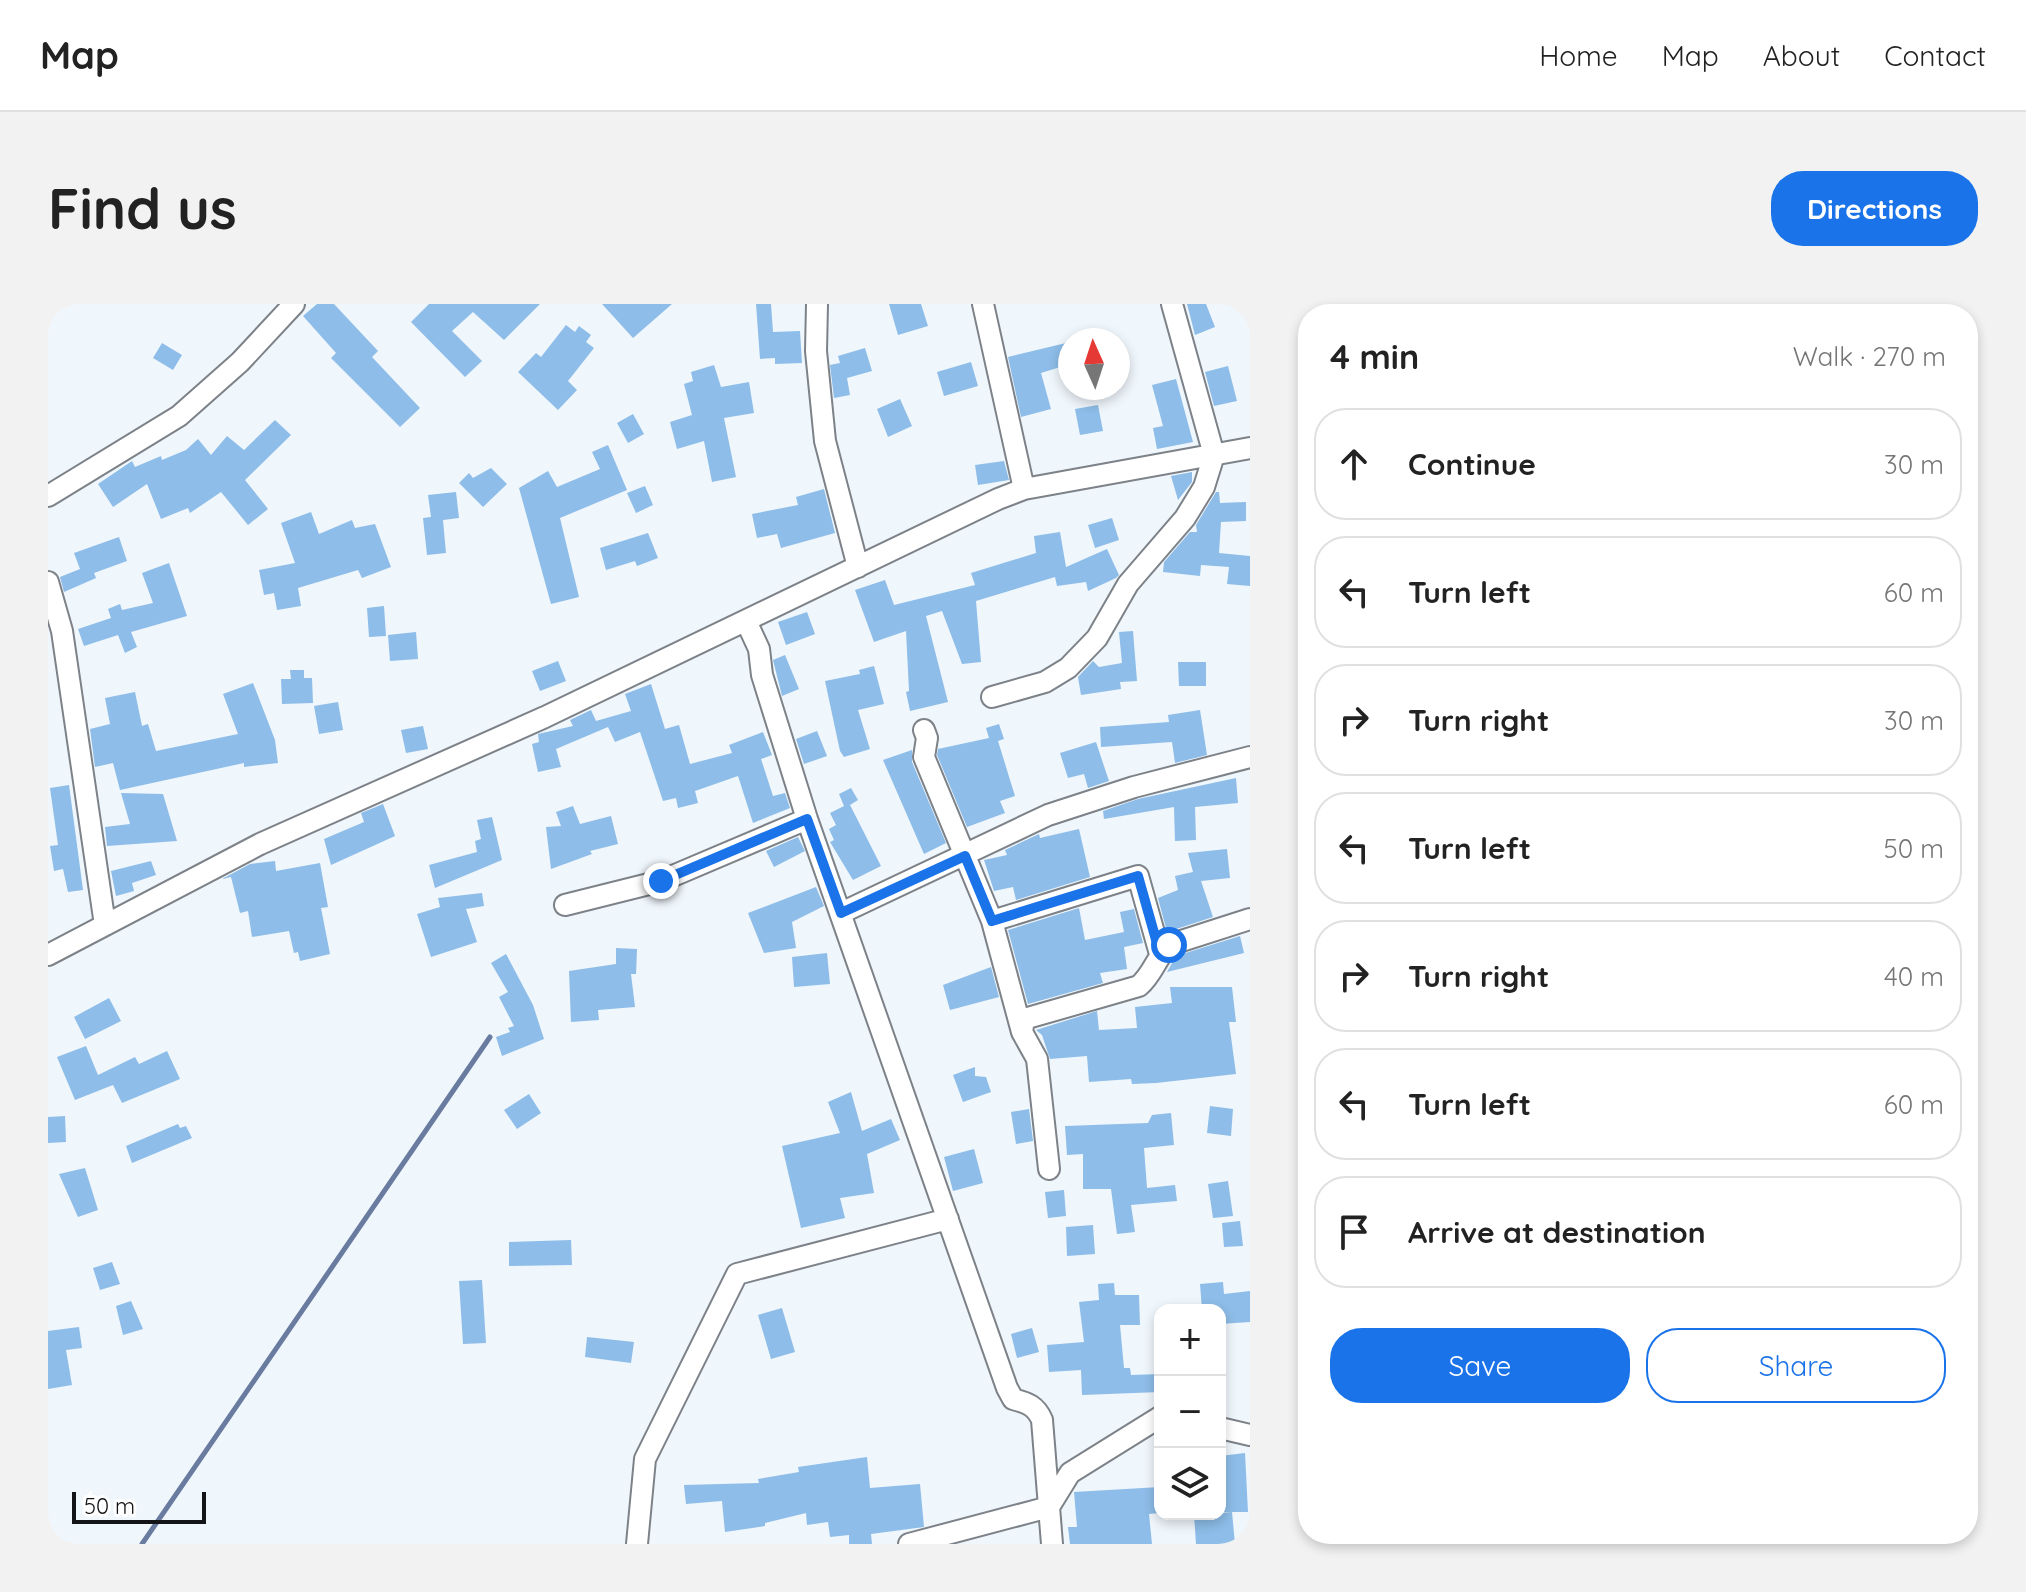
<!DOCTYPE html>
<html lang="en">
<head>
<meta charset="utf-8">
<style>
  body { margin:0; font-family:Quicksand,sans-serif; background:#f2f2f2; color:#222 }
  .controls { position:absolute; right:24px; bottom:24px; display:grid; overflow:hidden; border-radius:16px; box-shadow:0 4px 12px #0003 }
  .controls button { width:72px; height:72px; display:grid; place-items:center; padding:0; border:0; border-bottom:2px solid #e0e0e0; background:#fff; color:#222; font:40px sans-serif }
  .compass { position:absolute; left:1010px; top:24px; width:72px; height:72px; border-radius:50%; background:#fff; box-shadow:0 4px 12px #0003; rotate:357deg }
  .scale { position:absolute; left:24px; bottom:20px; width:134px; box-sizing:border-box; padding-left:8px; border:4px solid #121417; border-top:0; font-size:22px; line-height:28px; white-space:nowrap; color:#121417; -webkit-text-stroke:6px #fff; paint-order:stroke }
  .stop { position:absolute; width:24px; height:24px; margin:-18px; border:6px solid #1a73e8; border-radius:50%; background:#fff }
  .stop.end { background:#1a73e8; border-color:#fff; box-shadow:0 2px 8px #0008 }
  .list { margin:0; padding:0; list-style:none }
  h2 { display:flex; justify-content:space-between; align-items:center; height:104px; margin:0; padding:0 32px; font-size:34px }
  h2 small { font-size:26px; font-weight:400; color:#767676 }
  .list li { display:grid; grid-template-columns:52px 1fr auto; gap:24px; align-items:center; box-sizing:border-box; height:112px; margin:0 16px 16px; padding:0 16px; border:2px solid #e0e0e0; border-radius:32px }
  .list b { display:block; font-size:30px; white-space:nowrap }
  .list em { font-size:26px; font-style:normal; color:#767676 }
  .actions { display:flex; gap:16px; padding:24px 32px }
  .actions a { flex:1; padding:18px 0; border:2px solid #1a73e8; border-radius:32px; text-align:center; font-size:28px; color:#1a73e8 }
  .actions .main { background:#1a73e8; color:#fff }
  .icon { flex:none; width:44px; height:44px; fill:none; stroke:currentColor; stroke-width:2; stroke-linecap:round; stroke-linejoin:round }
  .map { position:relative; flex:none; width:1202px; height:1240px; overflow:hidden; border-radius:32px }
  header { display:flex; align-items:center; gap:48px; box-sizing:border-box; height:112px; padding:0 40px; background:#fff; border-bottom:2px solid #e0e0e0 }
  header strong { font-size:38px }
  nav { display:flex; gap:44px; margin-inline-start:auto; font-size:28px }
  .intro { display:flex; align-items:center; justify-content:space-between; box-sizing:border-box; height:192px; padding:0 48px }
  h1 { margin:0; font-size:56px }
  .button { padding:20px 36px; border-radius:32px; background:#1a73e8; color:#fff; font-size:28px; font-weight:700 }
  main { display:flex; gap:48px; padding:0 48px }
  aside { flex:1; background:#fff; border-radius:32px; box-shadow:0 4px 12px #0003 }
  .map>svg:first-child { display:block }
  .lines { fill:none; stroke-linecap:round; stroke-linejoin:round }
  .stream { stroke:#6a7ba0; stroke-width:5 }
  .building { fill:#8dbde8 }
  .minor-casing { stroke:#7c8288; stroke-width:24 }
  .minor { stroke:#fff; stroke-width:20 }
  .route { stroke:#1a73e8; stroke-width:10 }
</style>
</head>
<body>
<header>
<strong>Map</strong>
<nav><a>Home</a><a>Map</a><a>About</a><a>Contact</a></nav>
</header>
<div class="intro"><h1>Find us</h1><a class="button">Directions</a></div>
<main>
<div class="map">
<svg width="1202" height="1240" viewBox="0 0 1202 1240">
  <rect width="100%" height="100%" fill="#eff6fc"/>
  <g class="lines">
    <!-- stream -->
    <path class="stream" d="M94,1240L442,733"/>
  </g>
  <!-- building -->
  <path class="building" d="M269,0H286L330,47L324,53L372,104L352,123L283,54L288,49L255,12Z
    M381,0H492L456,36L425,8L404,27L434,57L417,73L363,18Z
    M554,0H624L585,34Z
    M708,0H723L725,28L752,27L754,59L727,60V54L712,55Z
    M841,0H873L880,22L850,31Z
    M1139,0H1158L1167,23L1147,31Z
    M518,21L527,28L531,22L543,31L538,38L546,44L520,77L529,86L510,106L470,68L488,49L493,53Z
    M1022,38V60L993,69L1003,105L973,113L960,53Z
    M114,39L134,51L125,66L105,54Z
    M817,44L824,67L799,74L802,91L786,94L782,61L792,59L790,52Z
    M923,58L930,82L896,92L889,68Z
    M666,61L673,83L701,78L706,109L676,114L688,173L664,178L656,137L629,145L622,118L644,111L636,80L645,77L643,68Z
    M1180,62L1189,97L1166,102L1157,68Z
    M1128,75L1145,138L1109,145L1105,124L1115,122L1104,81Z
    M852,95L864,122L840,133L829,105Z
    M1050,101L1055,127L1032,131L1027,105Z
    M585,110L596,130L580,139L569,119Z
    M227,116L243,131L197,176L220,205L200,221L173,188L142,209L140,204L113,215L99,180L65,203L50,180L84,157L87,163L113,152L114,156L138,146L150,135L163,151L179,132L196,146Z
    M560,141L579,186L512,214L531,293L503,300L471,184L500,167L509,183L552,165L544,148Z
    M956,157L961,176L930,181L927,161Z
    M443,164L459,180L435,203L411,179L421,169L425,174Z
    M1144,168V178L1130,196L1123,172Z
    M597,182L605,201L588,209L579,189Z
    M776,185L787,229L733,244L729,230L709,234L704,210L750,201L748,193Z
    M408,188L411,214L395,216L398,249L379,251L375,214L383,213L380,191Z
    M1168,188H1171L1172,199L1198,198V217L1173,218L1171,249L1202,252V282L1179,280L1181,263L1153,261L1152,272L1115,268L1116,258L1142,228H1149L1148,221Z
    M263,208L271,230L304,216L307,224L327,220L343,263L314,274L310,266L250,284L253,302L229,306L226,289L216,291L211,266L247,259L233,219Z
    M1064,214L1071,236L1047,244L1040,221Z
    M1012,228L1018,263L1059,245L1071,271L1068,274L1040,287L1038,278L1009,282L1007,273L928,297L933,358L914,360L894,307L878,312L900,398L862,407L858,388L861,387L858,327L826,338L807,286L837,276L846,301L927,281L923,269L988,249L986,232Z
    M600,229L610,254L589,262L587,257L558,266L552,244Z
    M71,233L79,257L46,269L48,274L16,288L12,273L32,265L26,249Z
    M121,259L139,312L83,328L89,343L77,349L70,331L36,342L30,325L63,314L60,305L72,300L74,306L105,299L94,269Z
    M336,302L338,332L321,333L319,304Z
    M759,308L767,330L738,341L730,318Z
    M1085,327L1089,377L1072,378L1073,385L1033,391L1030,373L1045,357L1051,363L1074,359L1071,328Z
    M368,328L370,355L342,357L340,331Z
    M737,351L751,385L734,392L725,356Z
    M510,357L518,377L492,387L484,367Z
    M1130,358H1158V382H1131Z
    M826,362L836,400L810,406L822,445L796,453L792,447L777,377L812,370L811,366Z
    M242,366H256V374H264L265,399L234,400L233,375H243Z
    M205,379L227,436L230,459L196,463V459L72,486L65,459L47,463L42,425L62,420L57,394L87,388L94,422L100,420L108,447L190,430L175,390Z
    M603,380L617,425L631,421L642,460L684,449L681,441L715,428L724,451L713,455L725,492L737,489L742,504L705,519L690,472L647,487L650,499L630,504L628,494L615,497L592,428L567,438L560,423L508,445L513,463L490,468L484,440L491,438L490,430L525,422L522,416L543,406L548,417L583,407L577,390Z
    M290,398L295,426L271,430L266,402Z
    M1152,406L1159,451L1127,459L1124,438L1053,443L1052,423L1121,418L1120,411Z
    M951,420L956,435L950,437L967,492L952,497L957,509L919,523L889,451L890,445L941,434L938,424Z
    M375,422L380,445L358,449L353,426Z
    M769,427L779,452L756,460L748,435Z
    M1048,438L1061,477L1040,484L1036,470L1020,474L1012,449Z
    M864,446V458L898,539L876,550L835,456Z
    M1188,474L1190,499L1147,503L1148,536L1127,537L1126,503L1056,515L1055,507L1090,495Z
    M21,481L35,586L20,588L15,565L6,567L2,542L10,541L2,484Z
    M803,484L810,496L802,501L833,562L805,576L782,538L786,536L781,525L788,521L782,509L796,502L791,490Z
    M73,489L115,490L129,537L59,542L57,523L82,520Z
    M335,500L347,532L283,561L276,535L316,518L313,509Z
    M525,502L532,520L563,512L570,540L542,547L544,550L503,565L498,523L513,522L508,508Z
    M444,513L454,556L387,584L381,561L429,548L427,537L433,535L429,516Z
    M1031,525L1042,573L968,596L965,583L946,587L936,556L959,551L957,546L991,530L992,534Z
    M750,533L757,547L726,563L718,547Z
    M1179,545L1182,574L1153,577L1165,613L1119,628L1110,594L1130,586L1127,572L1145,568L1140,549Z
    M103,557L108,571L84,579L86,587L68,592L63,567Z
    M227,557L228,567L272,559L280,603L273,604L282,650L252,657L250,648L246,649L241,627L204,633L200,607L192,609L183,573L174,575L202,560Z
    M768,583L776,602L744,618L748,644L716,649L700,609Z
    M434,589L436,602L418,605L429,638L383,653L369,610L392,603L390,594Z
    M1031,604L1037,636L1076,628L1072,608L1086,605L1095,639L1076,643L1079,665L1052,669L1055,679L980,700L960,626Z
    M1192,632L1196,649L1119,668L1128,652Z
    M568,644L589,645L588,670H583L587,703L550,706L551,716L523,718L521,667L568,660Z
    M779,649L782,680L746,683L744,653Z
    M458,650L485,701L496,735L454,752L448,733L462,728L460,724L466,722L451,693L460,688L443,659Z
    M943,663L951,693L902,706L895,681Z
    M1122,683H1184L1188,718H1181L1188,770L1108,779L1084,780L1083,775L1041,778L1039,752L1002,755L994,731L988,726L1049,707L1051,726L1089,724L1087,703L1124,699Z
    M61,694L73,717L37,735L26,713Z
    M38,742L50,771L87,753L91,760L119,747L132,775L74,799L65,781L27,796L9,753Z
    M927,763V772L938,773L943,788L915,798L905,771Z
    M803,788L814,827L843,815L852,836L819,850L826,889L792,894L797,914L753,924L734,842L792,829L780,798Z
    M481,790L493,809L469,825L456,806Z
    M1162,802L1185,805L1183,832L1159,829Z
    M981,805L985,837L968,840L963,808Z
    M1123,809L1126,841L1096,844L1099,884L1127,881L1129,897L1083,901L1087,928L1069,930L1063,885H1035V850L1019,851L1017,822L1100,819L1104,811Z
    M17,812L18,838L0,839V813Z
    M130,820L132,824L138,822L144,834L84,859L78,842Z
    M926,845L935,879L905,887L896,853Z
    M37,864L50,906L30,913L11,870Z
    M1180,877L1185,912L1165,914L1160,880Z
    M1016,886L1018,912L1000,914L997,888Z
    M1192,917L1195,942L1176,943L1174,919Z
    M1045,921L1047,950L1019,952L1018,923Z
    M523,936L524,961L461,962V938Z
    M64,958L72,980L52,986L45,964Z
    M434,976L438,1039L415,1040L411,977Z
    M1175,978L1176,990L1202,987V1018L1172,1020V1006H1154L1152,980Z
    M1066,979L1067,991H1091L1092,1021H1072L1076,1064H1082L1083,1071L1112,1070V1088L1034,1091L1033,1066L1001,1068L999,1041L1036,1038L1031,998L1051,996L1050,980Z
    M83,997L95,1025L75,1031L68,1002Z
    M734,1004L747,1048L723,1055L710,1011Z
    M31,1023L34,1044L18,1046L24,1081L0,1085V1027Z
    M984,1024L991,1048L969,1054L963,1030Z
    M539,1033L586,1038L583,1059L537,1053Z
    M1197,1149L1200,1208H1172V1152Z
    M819,1153L822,1184L872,1180L876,1223L823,1230L824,1240H801V1231L782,1233L780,1218L759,1221L758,1209L717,1219V1222L677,1228L674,1197L638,1200L636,1181L711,1179L710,1175L751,1168L750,1163Z
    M1112,1183V1209L1101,1210L1104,1240H1022L1020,1223H1029L1026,1188Z
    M1184,1208L1187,1240H1148L1146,1211Z"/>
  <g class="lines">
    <!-- minor casing -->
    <g class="minor-casing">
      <path id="minor" d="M769,0L768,47L777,137L810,263
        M935,0L976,185
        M0,192L131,112L192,58L246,0
        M0,278L14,327L57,621
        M698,317L711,345L714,371L759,515L959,1084L965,1095C980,1099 988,1102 994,1116L1004,1240
        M944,393L997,378L1020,364L1049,334L1080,280L1137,214L1156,183L1166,151L1124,0
        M876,426L879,434L876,453L944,617L974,728
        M517,601L613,577L759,515
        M793,609L1000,511L1086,483L1202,453
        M944,617L1090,572L1112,650
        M0,651L212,540L497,413L950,195L976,185L1202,144
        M1001,865L989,755L974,728L976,715L1091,682C1105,670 1108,654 1121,641L1202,615
        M1172,1124L1202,1131
        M589,1240L597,1155L689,970L900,915
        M861,1240L1001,1203L1022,1169L1112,1113"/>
    </g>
    <!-- minor -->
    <use href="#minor" class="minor"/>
  </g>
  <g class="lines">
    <!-- route -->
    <path class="route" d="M613,577L759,515L793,609L917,552L944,617L1090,572L1112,650L1121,641"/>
  </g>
</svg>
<div class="controls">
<button>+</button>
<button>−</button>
<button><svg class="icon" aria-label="layers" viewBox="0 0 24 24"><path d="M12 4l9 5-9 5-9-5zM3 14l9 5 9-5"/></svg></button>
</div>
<svg class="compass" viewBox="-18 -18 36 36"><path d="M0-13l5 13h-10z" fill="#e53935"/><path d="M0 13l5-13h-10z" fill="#767676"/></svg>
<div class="scale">50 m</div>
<div class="stop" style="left:1121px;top:641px"></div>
<div class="stop end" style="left:613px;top:577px"></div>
</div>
<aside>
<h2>4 min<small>Walk · 270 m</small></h2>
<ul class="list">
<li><svg class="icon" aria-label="ahead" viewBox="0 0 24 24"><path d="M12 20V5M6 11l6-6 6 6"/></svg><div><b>Continue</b></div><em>30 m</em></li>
<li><svg class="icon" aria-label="left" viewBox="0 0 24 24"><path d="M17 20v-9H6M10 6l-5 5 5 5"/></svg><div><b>Turn left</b></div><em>60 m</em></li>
<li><svg class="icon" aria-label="right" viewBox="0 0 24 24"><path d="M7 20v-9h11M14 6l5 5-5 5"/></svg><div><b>Turn right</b></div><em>30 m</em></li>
<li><svg class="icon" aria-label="left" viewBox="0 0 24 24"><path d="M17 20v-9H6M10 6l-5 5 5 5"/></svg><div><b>Turn left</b></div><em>50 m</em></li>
<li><svg class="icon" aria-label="right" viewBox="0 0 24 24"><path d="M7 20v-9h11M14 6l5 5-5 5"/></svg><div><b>Turn right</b></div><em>40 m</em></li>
<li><svg class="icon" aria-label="left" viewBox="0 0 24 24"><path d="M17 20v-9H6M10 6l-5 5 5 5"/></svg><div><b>Turn left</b></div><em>60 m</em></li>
<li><svg class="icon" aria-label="arrive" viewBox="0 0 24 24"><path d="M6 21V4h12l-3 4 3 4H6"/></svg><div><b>Arrive at destination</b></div></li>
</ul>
<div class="actions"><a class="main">Save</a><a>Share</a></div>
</aside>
</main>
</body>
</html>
